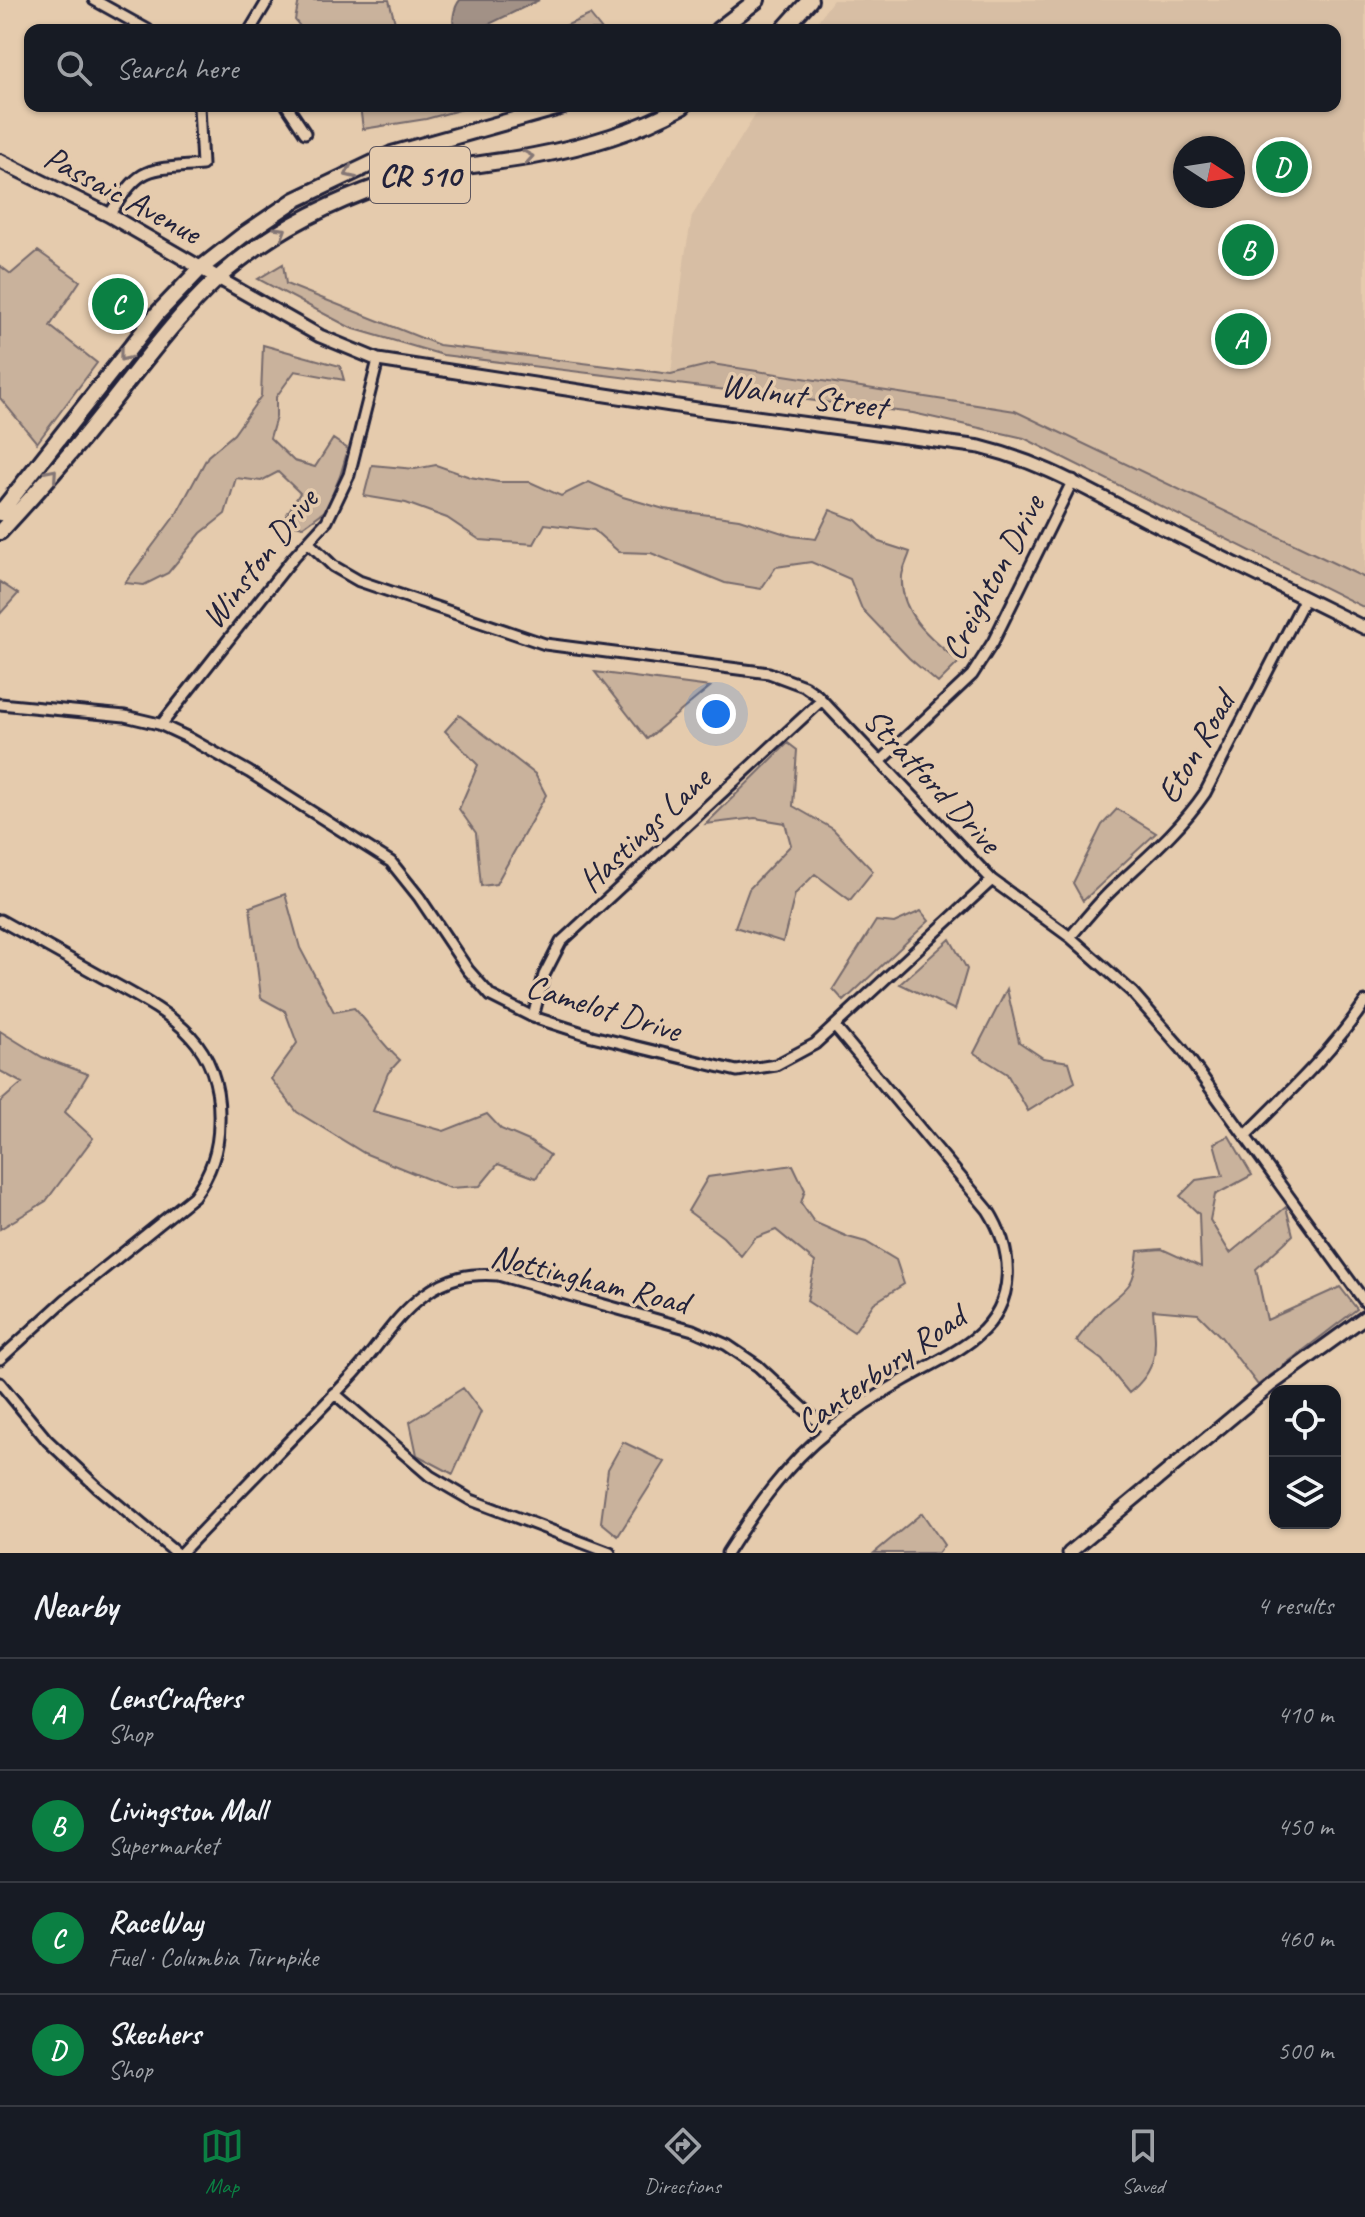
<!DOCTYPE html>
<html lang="en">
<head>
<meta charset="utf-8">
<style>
  body { margin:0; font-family:Caveat,sans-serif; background:#20242c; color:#f1f3f6 }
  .controls { position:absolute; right:24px; bottom:24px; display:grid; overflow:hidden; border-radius:16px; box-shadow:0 2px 6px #0004 }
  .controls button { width:72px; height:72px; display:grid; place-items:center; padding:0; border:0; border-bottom:2px solid #363941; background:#171b24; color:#f1f3f6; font:40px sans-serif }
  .compass { position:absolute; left:1173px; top:136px; width:72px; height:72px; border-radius:50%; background:#171b24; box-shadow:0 2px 6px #0004; rotate:102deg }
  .you { position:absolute; left:716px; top:714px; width:28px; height:28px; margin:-20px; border:6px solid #fff; border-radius:50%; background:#1a73e8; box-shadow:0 0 0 12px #1a73e833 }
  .badge { display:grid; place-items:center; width:52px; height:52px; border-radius:50%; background:#0b8043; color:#fff; font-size:26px; font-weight:700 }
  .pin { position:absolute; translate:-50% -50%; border:4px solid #fff; box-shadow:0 2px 8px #0006 }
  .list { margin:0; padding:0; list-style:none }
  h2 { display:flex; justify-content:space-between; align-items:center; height:104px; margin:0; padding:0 32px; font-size:34px }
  h2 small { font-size:26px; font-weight:400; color:#9ea1a6 }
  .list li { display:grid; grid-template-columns:52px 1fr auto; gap:24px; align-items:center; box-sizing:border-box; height:112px; padding:0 32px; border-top:2px solid #363941 }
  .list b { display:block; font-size:30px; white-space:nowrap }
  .list p { margin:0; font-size:26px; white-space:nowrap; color:#9ea1a6 }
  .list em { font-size:26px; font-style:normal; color:#9ea1a6 }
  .icon { flex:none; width:44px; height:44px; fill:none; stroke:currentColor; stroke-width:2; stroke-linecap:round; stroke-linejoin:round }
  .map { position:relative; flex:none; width:1365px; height:1553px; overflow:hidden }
  .search { position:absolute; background:#171b24; box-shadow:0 2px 6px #0004; left:24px; right:24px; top:24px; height:88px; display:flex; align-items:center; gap:20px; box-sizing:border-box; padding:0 28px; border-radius:16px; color:#9ea1a6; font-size:30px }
  .sheet { height:552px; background:#171b24 }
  nav { display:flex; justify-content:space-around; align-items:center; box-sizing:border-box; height:112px; border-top:2px solid #363941; background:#171b24; font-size:22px; color:#9ea1a6 }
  nav a { display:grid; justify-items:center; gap:4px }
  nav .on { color:#0b8043 }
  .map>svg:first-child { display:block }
  .built { fill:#d7bea4; fill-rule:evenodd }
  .green { fill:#c9b29c; stroke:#766a6c; stroke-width:2 }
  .water { fill:#a29186; stroke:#6f6568; stroke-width:2 }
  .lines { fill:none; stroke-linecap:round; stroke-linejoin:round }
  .minor-casing { stroke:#22223b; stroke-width:15 }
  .tertiary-casing { stroke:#22223b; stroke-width:17 }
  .secondary-casing { stroke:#22223b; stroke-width:18 }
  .primary-casing { stroke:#22223b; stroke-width:20 }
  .minor { stroke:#e5cbad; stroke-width:9 }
  .tertiary { stroke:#e5cbad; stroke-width:11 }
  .secondary { stroke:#e5cbad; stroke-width:12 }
  .primary { stroke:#e5cbad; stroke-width:14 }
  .oneway { stroke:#847674 }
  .labels { text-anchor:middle; stroke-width:7; stroke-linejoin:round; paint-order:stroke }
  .shield { fill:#e5cbad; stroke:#5c555d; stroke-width:2 }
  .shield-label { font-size:32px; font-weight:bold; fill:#22223b }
  .street-label { font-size:34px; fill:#22223b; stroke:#e5cbad }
</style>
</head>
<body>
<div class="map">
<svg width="1365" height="1553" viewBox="0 0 1365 1553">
  <rect width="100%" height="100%" fill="#e5cbad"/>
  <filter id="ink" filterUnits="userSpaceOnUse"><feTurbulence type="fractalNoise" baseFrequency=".0125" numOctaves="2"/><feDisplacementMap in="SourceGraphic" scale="16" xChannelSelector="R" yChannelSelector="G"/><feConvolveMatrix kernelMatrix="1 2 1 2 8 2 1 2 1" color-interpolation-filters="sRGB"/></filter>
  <g filter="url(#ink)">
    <!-- built -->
    <path class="built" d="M833,0H1365V578L1015,411L712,364L671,374L685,255L692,216L761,106H1335V30H811ZM1185,148H1233V196H1185Z"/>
    <!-- green -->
    <path class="green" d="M299,0H389L397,30H303L295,20Z
      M590,15L602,30H556Z
      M360,106H474L426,119L363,129Z
      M38,251L80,281L50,326L97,363L37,443L0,398V266L11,274Z
      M283,264L286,284L439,345L671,374L712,364L1015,411L1365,578V608L1024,438L913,413L443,355L351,328L258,279Z
      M263,345L340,366L344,380L295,371L276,397V417L270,438L294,461L315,467L333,439L348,449L340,476L326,510L303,527L282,522L300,493L278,472L261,481L236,478L225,514L201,533L168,573L144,585L125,583L177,513L208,456L234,434L261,396Z
      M372,465L415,469L436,465L470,477L498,482H530L561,496L589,482L623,497L664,509L739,519L792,536L816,539L830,510L856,520L879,542L910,552C908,559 903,568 902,576C899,615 933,640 959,662L938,683L909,658L862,609L850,579L811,562L776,567L761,589L725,583L651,553L619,552L594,530L545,524L534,544L480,540L447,518L406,503L364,496Z
      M0,582L18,594L0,614Z
      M595,672L710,687L647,739Z
      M459,715L535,774L546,795L496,884L481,886L476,833L459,809L478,765L445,731Z
      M788,743L797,750L793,806L833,829L873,871L850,900L815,874L795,894L783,942L735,927L749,889L791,845L785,823L755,818L706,824Z
      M1117,809L1156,833L1083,901L1073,883L1102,825Z
      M285,894L300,948L334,1012L354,1008C371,1025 381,1044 400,1060L388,1073L373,1111L444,1131L487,1114L501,1129L529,1141L550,1155L536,1178L498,1164L480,1186L450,1188L364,1153L297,1112L271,1079L297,1043L285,1011L261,998L250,907Z
      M921,911L929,921L844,1001L833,989L876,921L894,923Z
      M950,939L967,969L955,1010L900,984Z
      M1007,989L1019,1042L1043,1058L1069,1062L1075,1082L1028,1111L1007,1074L974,1053Z
      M0,1031L42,1057L88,1074L65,1112L93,1138L46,1201L0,1229V1102L22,1083L0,1071Z
      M1229,1136L1252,1175L1215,1195L1210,1220L1230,1253L1286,1207L1293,1235L1256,1269L1267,1320L1340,1287L1357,1309L1258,1385L1221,1337L1198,1314L1153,1310C1156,1347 1160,1368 1129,1393L1102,1360L1076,1341C1084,1331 1092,1319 1101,1310C1127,1287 1134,1290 1138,1251L1162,1249L1201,1267L1199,1214L1180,1196L1196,1180L1223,1176L1214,1143Z
      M793,1165L805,1190L801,1203L814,1222L848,1237L866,1242L896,1260L904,1284L874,1303L854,1332L807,1301L815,1262L776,1230L755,1238L741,1256L723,1237L688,1211L708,1177Z
      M463,1388L481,1412L453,1474L417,1455L410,1422Z
      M623,1442L665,1462L618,1536L601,1522L608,1469Z
      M922,1513L944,1545L938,1553H874Z"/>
    <!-- water -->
    <path class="water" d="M460,0H539L477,30H455C451,22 454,7 460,0Z"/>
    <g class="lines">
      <!-- minor casing -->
      <g class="minor-casing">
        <path id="minor" d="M94,0L148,30
          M250,30L268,0
          M287,106L305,133
          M109,215C142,165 144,170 202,165L199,106
          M308,542L333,566L359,581L545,644L769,673L804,686L817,695L992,880L1070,937L1132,992L1182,1049L1365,1302
          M0,704L125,716L159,724L187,737L249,772L391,862L419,897L468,970L491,996L533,1017L592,1036L737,1071L776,1065L815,1044L992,880
          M161,725L293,558L327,521L349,475L378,360
          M881,761L972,675L993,642L1073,480
          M0,920C34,939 68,958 102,977C167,1013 222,1037 219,1122C219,1149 210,1175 194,1196L65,1300L0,1359
          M1070,937C1084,921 1097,904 1113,889C1146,858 1179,831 1205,793L1305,598
          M533,1017L544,975L561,942L822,700
          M1246,1135C1288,1093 1332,1052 1365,1002
          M0,1383L47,1440L97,1487L176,1553
          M334,1393L430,1476L471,1500L610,1553
          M181,1553C237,1494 295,1436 351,1377C376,1351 394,1317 424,1295C448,1277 469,1273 498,1275L693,1330L727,1345L758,1366L828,1431
          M727,1553C755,1509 786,1464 828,1431C852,1412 877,1395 904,1380C928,1366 956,1354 977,1336C1017,1302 1014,1251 988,1210L835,1027"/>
      </g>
      <!-- tertiary casing -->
      <g class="tertiary-casing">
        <path id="tertiary" d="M218,278L320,336L378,360L697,409L980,447C1045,463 1087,490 1146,520C1219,556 1292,592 1365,628
          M1069,1553L1271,1385L1365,1317"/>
      </g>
      <!-- secondary casing -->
      <g class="secondary-casing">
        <path id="secondary" d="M0,161L109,215L218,278"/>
      </g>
      <!-- primary casing -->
      <g class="primary-casing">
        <path id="primary" d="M718,30L757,0
          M783,30L810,0
          M0,513L157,314L201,268L242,236L295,200L392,154L563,106
          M0,532C36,493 71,454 103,413C140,367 174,319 217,279C265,235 324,205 385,184C433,167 484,165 534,156C587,146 636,132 683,106"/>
      </g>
      <!-- minor -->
      <use href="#minor" class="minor"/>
      <!-- tertiary -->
      <use href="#tertiary" class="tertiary"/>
      <!-- secondary -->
      <use href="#secondary" class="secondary"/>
      <!-- primary -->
      <use href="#primary" class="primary"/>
    </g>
    <!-- one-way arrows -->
    <defs><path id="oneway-chevron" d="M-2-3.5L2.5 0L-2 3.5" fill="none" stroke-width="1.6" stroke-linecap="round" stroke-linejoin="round" transform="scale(2)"/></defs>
    <g class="oneway">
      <use href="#oneway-chevron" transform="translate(528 157) rotate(-9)"/>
      <use href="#oneway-chevron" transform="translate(350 173) rotate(155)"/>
      <use href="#oneway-chevron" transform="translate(281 232) rotate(-32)"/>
      <use href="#oneway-chevron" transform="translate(124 356) rotate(129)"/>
      <use href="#oneway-chevron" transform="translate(52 474) rotate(-49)"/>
    </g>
  </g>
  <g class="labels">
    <!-- shield labels -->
    <rect class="shield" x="370" y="147" width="100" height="56" rx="6"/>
    <g class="shield-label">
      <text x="420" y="186">CR 510</text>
    </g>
    <!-- street labels -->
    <g class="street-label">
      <text transform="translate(123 194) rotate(28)" y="12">Passaic Avenue</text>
      <text transform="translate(804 395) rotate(8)" y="12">Walnut Street</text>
      <text transform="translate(259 558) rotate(-52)" y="12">Winston Drive</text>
      <text transform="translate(992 577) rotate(-62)" y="12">Creighton Drive</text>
      <text transform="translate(1195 747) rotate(-60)" y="12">Eton Road</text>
      <text transform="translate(933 780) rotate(47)" y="12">Stratford Drive</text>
      <text transform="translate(644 829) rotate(-43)" y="12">Hastings Lane</text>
      <text transform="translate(604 1007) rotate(17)" y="12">Camelot Drive</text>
      <text transform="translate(590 1278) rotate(14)" y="12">Nottingham Road</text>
      <text transform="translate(880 1369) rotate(-35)" y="12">Canterbury Road</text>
    </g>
  </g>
</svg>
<div class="controls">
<button><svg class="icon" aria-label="locate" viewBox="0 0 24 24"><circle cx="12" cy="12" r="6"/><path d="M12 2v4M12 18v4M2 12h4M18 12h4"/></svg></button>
<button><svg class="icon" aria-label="layers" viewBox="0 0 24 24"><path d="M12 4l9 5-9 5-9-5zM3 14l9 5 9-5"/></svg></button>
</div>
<svg class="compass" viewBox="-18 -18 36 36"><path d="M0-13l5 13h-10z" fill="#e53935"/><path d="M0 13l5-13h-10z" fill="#9ea1a6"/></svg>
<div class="you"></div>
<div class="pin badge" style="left:1241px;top:339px">A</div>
<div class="pin badge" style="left:1248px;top:250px">B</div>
<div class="pin badge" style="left:118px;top:304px">C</div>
<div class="pin badge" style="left:1282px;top:167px">D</div>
<div class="search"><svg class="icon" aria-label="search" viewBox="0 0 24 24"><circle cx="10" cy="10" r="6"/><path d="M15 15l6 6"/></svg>Search here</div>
</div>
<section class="sheet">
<h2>Nearby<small>4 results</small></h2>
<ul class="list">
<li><span class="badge">A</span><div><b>LensCrafters</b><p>Shop</p></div><em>410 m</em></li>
<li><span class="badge">B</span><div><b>Livingston Mall</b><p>Supermarket</p></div><em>450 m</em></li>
<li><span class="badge">C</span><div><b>RaceWay</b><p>Fuel · Columbia Turnpike</p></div><em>460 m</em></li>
<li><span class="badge">D</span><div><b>Skechers</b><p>Shop</p></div><em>500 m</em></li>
</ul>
</section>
<nav>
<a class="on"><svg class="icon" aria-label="map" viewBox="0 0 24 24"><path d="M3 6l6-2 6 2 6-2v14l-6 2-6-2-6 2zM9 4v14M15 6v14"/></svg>Map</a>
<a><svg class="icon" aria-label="directions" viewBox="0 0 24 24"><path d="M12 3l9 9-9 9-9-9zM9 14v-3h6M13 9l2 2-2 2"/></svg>Directions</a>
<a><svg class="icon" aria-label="saved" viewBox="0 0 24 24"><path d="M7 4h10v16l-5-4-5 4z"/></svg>Saved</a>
</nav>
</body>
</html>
